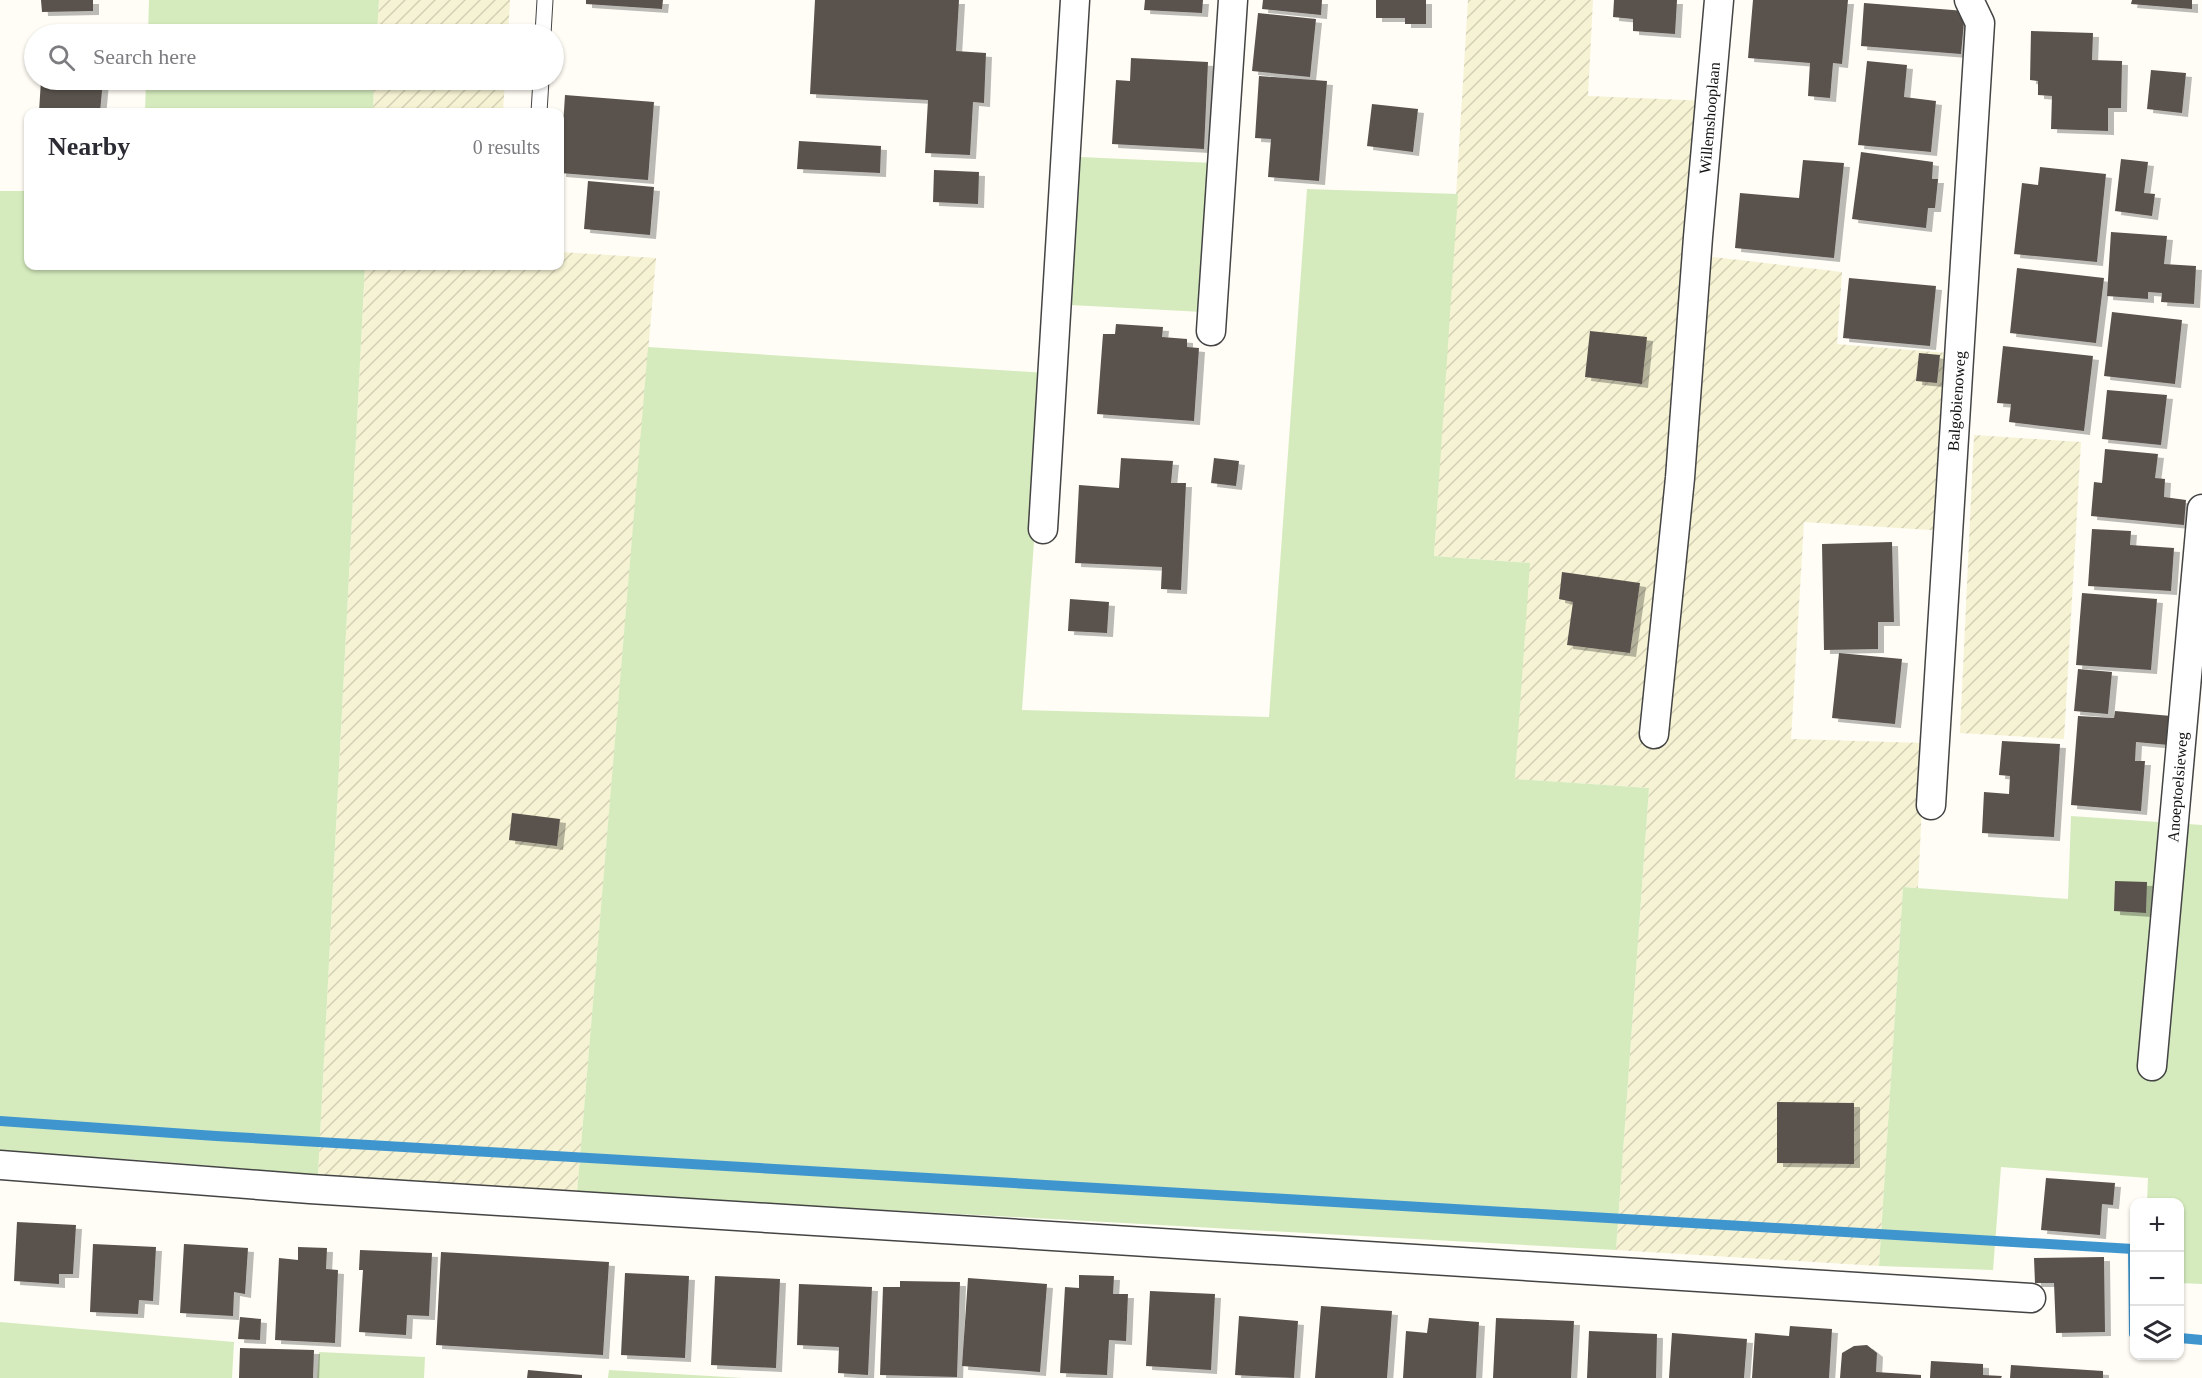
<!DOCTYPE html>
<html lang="en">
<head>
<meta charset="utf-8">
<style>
  body { margin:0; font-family:"Times New Roman",serif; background:#f7f7f7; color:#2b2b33 }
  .controls { position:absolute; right:18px; bottom:18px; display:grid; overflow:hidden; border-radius:12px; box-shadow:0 2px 4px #0004 }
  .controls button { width:54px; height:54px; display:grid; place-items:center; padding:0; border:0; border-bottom:2px solid #e1e1e2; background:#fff; color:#2b2b33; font:30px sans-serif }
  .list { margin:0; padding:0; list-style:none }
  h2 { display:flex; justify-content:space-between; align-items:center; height:78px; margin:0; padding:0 24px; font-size:26px }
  h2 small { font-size:20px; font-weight:400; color:#7c7c81 }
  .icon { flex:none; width:33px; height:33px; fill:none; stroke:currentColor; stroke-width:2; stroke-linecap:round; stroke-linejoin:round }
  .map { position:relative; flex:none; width:2202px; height:1378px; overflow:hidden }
  .search { position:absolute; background:#fff; box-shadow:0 2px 4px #0004; left:24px; top:24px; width:540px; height:66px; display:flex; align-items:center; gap:15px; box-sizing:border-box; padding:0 21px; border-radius:33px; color:#7c7c81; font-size:22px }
  .panel { position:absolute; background:#fff; box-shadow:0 2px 4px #0004; left:24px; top:108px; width:540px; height:162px; border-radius:12px }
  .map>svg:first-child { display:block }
  .farmland { fill:url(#farmland-furrows) }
  .grass { fill:#d5ebbd }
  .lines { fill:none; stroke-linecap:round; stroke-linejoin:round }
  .stream { stroke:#3f96cf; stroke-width:10 }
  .building { fill:#5a524d; filter:url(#shadow) }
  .service-casing { stroke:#444; stroke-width:17 }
  .minor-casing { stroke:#444; stroke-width:31 }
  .service { stroke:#fff; stroke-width:15 }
  .minor { stroke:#fff; stroke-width:28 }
  .labels { text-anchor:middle; stroke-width:6; stroke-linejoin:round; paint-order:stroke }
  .street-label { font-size:16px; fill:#111; stroke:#fff }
</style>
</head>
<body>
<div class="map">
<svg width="2202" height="1378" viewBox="0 0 2202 1378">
  <defs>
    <pattern id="farmland-furrows" width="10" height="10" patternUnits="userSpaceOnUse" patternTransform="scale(1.5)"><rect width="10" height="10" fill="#f6f3d4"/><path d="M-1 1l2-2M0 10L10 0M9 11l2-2" fill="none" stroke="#d2cfb5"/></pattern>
    <filter id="shadow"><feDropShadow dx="6" dy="4" stdDeviation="0" flood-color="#0004"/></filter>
  </defs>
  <rect width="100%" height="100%" fill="#fffdf5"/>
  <!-- farmland -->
  <path class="farmland" d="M379,0H510L508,34H377Z
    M1468,0H1593L1588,96L1709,101L1696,255L1842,272L1837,344L1960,354L1946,531L1804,522L1791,739L1925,743L1918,888L1903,887L1879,1266L1616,1250L1649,788L1515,779L1529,563L1434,556Z
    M374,80H505L503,112H373Z
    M560,252L656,258L577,1193L318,1175L365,266H560Z
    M1974,435L2081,442L2064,739L1960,733Z"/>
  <!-- grass -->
  <path class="grass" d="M149,0H379L377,34H148Z
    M146,80H374L373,112H145Z
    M1080,157L1214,163L1203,312L1070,305Z
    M1307,189L1458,194L1434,556L1530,563L1515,779L1649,788L1616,1250L577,1193L648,347L1046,373L1022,710L1269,717Z
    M0,191H28V266H365L318,1175L153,1161L0,1151Z
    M2071,816L2202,825V1284L2180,1283V1202H2147L2148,1178L2001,1167L1993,1270L1879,1266L1903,887L2068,899Z
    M0,1322L234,1342L232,1378H0Z
    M319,1352L425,1357L424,1378H317Z
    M609,1370L743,1378H608Z"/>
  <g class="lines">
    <!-- stream -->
    <path class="stream" d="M0,1121L216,1136L2133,1249L2134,1334
      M2180,1338L2202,1340"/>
  </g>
  <!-- building -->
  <path class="building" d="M41,0H93V11L42,12Z
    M586,0H663L662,9L586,4Z
    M815,0H959L956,51L986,53L984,103L973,102L970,155L925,153L928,100L810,94Z
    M1145,0H1203L1202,13L1144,10Z
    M1263,0H1322L1321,15L1262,9Z
    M1376,0H1426V24H1405V18H1376Z
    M1614,0H1677L1675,34L1633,31V19L1613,17Z
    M1753,0H1848L1842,64L1833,63L1830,98L1808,96L1810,63L1748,58Z
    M2132,0H2192V9L2131,4Z
    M1864,3L1965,11L1961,54L1861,46Z
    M1258,13L1316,19L1310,77L1252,71Z
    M2031,31L2093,33L2092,60L2122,61L2121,108H2108V131L2051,129L2052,96L2038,95V81L2030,80Z
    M1131,58L1208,62L1204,149L1112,144L1116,80L1130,81Z
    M1867,61L1907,65L1904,97L1936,101L1931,152L1858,145Z
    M2151,70L2186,73L2182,113L2147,109Z
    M1259,76L1327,81L1319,181L1268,177L1271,139L1255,138Z
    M41,80H103L100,112H39Z
    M565,95L654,102L648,180L560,173Z
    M1372,104L1418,109L1413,152L1367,146Z
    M799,141L881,146L880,173L797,169Z
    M1861,152L1933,162L1932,179H1938L1935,208H1928L1926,228L1852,219Z
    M2121,159L2148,162L2144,193L2155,194L2152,216L2115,211Z
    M1803,160L1844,163L1834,258L1735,248L1740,193L1799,198Z
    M2040,167L2106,174L2097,262L2014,254L2022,183L2038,185Z
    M934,170L979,172L978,204L933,202Z
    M588,181L654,187L650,235L584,229Z
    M2111,232L2167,236L2164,264L2196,266L2194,304L2161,302L2162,293L2148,292V299L2107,296Z
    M2017,268L2104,278L2096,343L2010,333Z
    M1849,278L1936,286L1930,346L1843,338Z
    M2112,312L2182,320L2175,384L2104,376Z
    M1116,324L1163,327L1162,337L1187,339V347L1199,348L1194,421L1097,414L1103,334H1115Z
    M1590,331L1647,337L1642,384L1585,377Z
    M2003,346L2093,356L2084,431L2009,422L2011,404L1997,403Z
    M1919,353L1940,355L1937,383L1916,381Z
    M2107,390L2167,395L2161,445L2102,439Z
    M2105,449L2158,454L2155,478L2165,479L2164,497L2186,500L2184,525L2091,516L2094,482L2102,483Z
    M1121,458L1173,461L1171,483H1186L1181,590L1161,589L1162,567L1075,563L1079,485L1119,488Z
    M1214,458L1239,461L1236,486L1211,483Z
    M2092,529L2131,531L2130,545L2174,548L2171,591L2088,586Z
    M1892,542L1894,622H1878V649L1824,650L1822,544Z
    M1562,572L1640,583L1630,653L1567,645L1573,602L1559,599Z
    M2082,593L2157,599L2151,670L2076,665Z
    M1070,599L1109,602L1107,633L1068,631Z
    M1839,653L1902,659L1895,724L1832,718Z
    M2078,669L2112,672L2108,714L2074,711Z
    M2115,711L2171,716L2169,745L2136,742L2135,761H2145L2141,811L2071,805L2078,716L2114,718Z
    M2002,741L2060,744L2054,837L1982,833L1984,792L2009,794L2010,776L1999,775Z
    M512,813L560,819L557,846L509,840Z
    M2115,881L2147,882L2146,913L2114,911Z
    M1777,1102L1854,1103V1164L1777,1163Z
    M2046,1178L2115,1183L2113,1205L2102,1204L2100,1235L2041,1230Z
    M17,1222L76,1225L73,1274H59V1284L14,1281Z
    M93,1244L156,1247L153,1301L139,1300L138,1314L90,1312Z
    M184,1244L248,1248L245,1294L234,1292L233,1316L180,1313Z
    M298,1247L327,1248L326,1269L338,1270L335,1343L275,1340L279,1258L298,1260Z
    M360,1250L432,1253L429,1316L407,1315L406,1335L359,1332L363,1270H359Z
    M441,1252L609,1262L603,1355L436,1345Z
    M2104,1257L2105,1332L2056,1333L2054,1283H2035L2034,1258Z
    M625,1273L689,1276L685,1358L621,1355Z
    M1079,1275L1114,1276L1113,1294H1128L1126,1341L1109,1340L1107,1375L1060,1373L1065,1287L1079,1288Z
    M715,1276L780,1279L776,1368L711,1365Z
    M968,1278L1047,1284L1040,1372L962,1366Z
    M900,1281L960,1282L957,1377L880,1375L883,1287H900Z
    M799,1284L872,1287L868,1375L838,1373L839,1347L797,1345Z
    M1150,1291L1215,1294L1211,1370L1146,1366Z
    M1321,1306L1392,1311L1387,1378H1315Z
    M1239,1316L1298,1321L1294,1378L1235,1375Z
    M240,1317L261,1319L260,1340L238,1339Z
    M1429,1318L1479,1322L1476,1378H1403L1406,1331L1427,1333Z
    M1496,1318L1574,1321L1571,1378H1493Z
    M1790,1326L1832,1329L1829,1378H1752L1755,1333L1789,1336Z
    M1589,1331L1657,1334L1656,1378H1587Z
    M1672,1333L1747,1339L1744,1378H1669Z
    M1867,1345L1877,1353L1876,1372L1921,1375V1378H1840L1842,1353L1854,1346Z
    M240,1348L314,1350L313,1378H239Z
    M1931,1361L1983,1364V1375L2002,1376L2001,1378H1930Z
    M2011,1365L2103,1371V1378H2010Z
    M528,1370L582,1375V1378H527Z"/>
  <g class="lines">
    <!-- service casing -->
    <g class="service-casing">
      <path id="service" d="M543,34L545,0
        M539,112L541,80"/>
    </g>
    <!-- minor casing -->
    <g class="minor-casing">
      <path id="minor" d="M1211,331L1233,0
        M1043,529L1075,0
        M1654,734L1680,478L1698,237L1719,0
        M1931,805L1980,23L1969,0
        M2152,1066L2202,509
        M0,1165L310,1189L2031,1298"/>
    </g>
    <!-- service -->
    <use href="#service" class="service"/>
    <!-- minor -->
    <use href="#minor" class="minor"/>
  </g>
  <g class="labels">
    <!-- street labels -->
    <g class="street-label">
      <text transform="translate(1709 118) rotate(-85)" y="6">Willemshooplaan</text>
      <text transform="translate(1956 401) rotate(-86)" y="6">Balgobienoweg</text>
      <text transform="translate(2177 787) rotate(-85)" y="6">Anoeptoelsieweg</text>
    </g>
  </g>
</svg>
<div class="controls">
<button>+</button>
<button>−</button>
<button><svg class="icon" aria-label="layers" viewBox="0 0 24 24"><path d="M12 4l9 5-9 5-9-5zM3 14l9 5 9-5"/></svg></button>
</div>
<div class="search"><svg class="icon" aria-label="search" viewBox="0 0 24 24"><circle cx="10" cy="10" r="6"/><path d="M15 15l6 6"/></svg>Search here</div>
<section class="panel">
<h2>Nearby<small>0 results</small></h2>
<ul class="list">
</ul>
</section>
</div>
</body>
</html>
